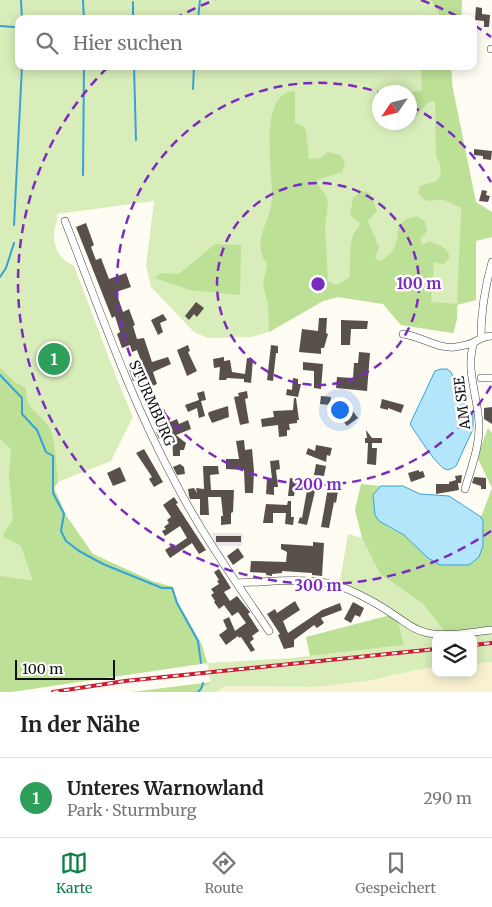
<!DOCTYPE html>
<html lang="de">
<head>
<meta charset="utf-8">
<style>
  body { margin:0; font-family:Merriweather,serif; background:#f6f6f6; color:#202124 }
  .controls { position:absolute; right:15px; bottom:15px; display:grid; overflow:hidden; border-radius:10px; box-shadow:0 2px 12px #0003 }
  .controls button { width:45px; height:45px; display:grid; place-items:center; padding:0; border:0; border-bottom:1px solid #e0e0e0; background:#fff; color:#202124; font:25px sans-serif }
  .compass { position:absolute; left:372px; top:85px; width:45px; height:45px; border-radius:50%; background:#fff; box-shadow:0 2px 12px #0003; rotate:235deg }
  .scale { position:absolute; left:15px; bottom:12px; width:100px; box-sizing:border-box; padding-left:5px; border:2px solid #101010; border-top:0; font-size:14px; line-height:18px; white-space:nowrap; color:#101010; -webkit-text-stroke:4px #fff; paint-order:stroke }
  .you { position:absolute; left:339px; top:409px; width:18px; height:18px; margin:-12px; border:4px solid #fff; border-radius:50%; background:#1a73e8; box-shadow:0 0 0 8px #1a73e833 }
  .badge { display:grid; place-items:center; width:32px; height:32px; border-radius:50%; background:#0b8043; color:#fff; font-size:16px; font-weight:700 }
  .pin { position:absolute; translate:-50% -50%; border:2px solid #fff; box-shadow:0 1px 5px #0006 }
  .list { margin:0; padding:0; list-style:none }
  h2 { display:flex; justify-content:space-between; align-items:center; height:65px; margin:0; padding:0 20px; font-size:21px }
  h2 small { font-size:16px; font-weight:400; color:#757577 }
  .list li { display:grid; grid-template-columns:32px 1fr auto; gap:15px; align-items:center; box-sizing:border-box; height:80px; padding:0 20px; border-top:1px solid #e0e0e0 }
  .list b { display:block; font-size:19px; white-space:nowrap }
  .list p { margin:0; font-size:16px; white-space:nowrap; color:#757577 }
  .list em { font-size:16px; font-style:normal; color:#757577 }
  .icon { flex:none; width:28px; height:28px; fill:none; stroke:currentColor; stroke-width:2; stroke-linecap:round; stroke-linejoin:round }
  .map { position:relative; flex:none; width:492px; height:692px; overflow:hidden }
  .search { position:absolute; background:#fff; box-shadow:0 2px 12px #0003; left:15px; right:15px; top:15px; height:55px; display:flex; align-items:center; gap:12px; box-sizing:border-box; padding:0 18px; border-radius:10px; color:#757577; font-size:19px }
  .sheet { height:145px; background:#fff }
  nav { display:flex; justify-content:space-around; align-items:center; box-sizing:border-box; height:70px; border-top:1px solid #e0e0e0; background:#fff; font-size:14px; color:#757577 }
  nav a { display:grid; justify-items:center; gap:2px }
  nav .on { color:#0b8043 }
  .map>svg:first-child { display:block }
  .industrial { fill:#ede4ef }
  .farmland { fill:#f8f2d0 }
  .green { fill:#d8edb9; fill-rule:evenodd }
  .forest { fill:#bde097 }
  .water { fill:#b3e5fb; stroke:#35a3d8 }
  .lines { fill:none; stroke-linecap:round; stroke-linejoin:round }
  .stream { stroke:#35a3d8; stroke-width:2 }
  .building { fill:#5a504b }
  .minor-casing { stroke:#434343; stroke-width:8 }
  .minor { stroke:#fff; stroke-width:7 }
  .rail-casing { stroke:#cc1c32; stroke-width:4 }
  .rail { stroke:#fff; stroke-width:2; stroke-dasharray:5.5; stroke-linecap:butt }
  .ring { fill:none; stroke:#7b2cbf; stroke-width:2.5; stroke-dasharray:9 6 }
  .labels { text-anchor:middle; stroke-width:5; stroke-linejoin:round; paint-order:stroke }
  .street-label { font-size:14px; fill:#101010; stroke:#fff }
  .centre { fill:#7b2cbf; stroke:#fff; stroke-width:2.5 }
  .ring-label { font-size:15px; text-anchor:middle; font-weight:bold; fill:#7b2cbf; stroke:#fff; stroke-width:5; stroke-linejoin:round; paint-order:stroke }
</style>
</head>
<body>
<div class="map">
<svg width="492" height="692" viewBox="0 0 492 692">
  <rect width="100%" height="100%" fill="#fffcf3"/>
  <!-- industrial -->
  <path class="industrial" d="M212,533H243L242,546H216Z"/>
  <!-- farmland -->
  <path class="farmland" d="M492,662V692H216L225,686L315,687L367,681L422,669L436,667V673H473V664Z"/>
  <!-- green -->
  <path class="green" d="M0,0H462L461,19H19V66H451L461,208L457,319L453,333L401,325L383,304L338,297L323,301L269,332L251,337L208,338L194,332L151,287L146,266L154,201L57,214C58,223 54,227 54,234C54,249 60,260 74,266L117,379L133,417L111,461L58,482L54,488L67,517L93,554L152,581L173,587L178,603L201,643L208,663L292,658L404,645L396,612L342,585L340,581L348,534L362,538L380,574L423,604L445,632L492,628V662L473,664V636H436V667L422,669L367,681L315,687L226,686L216,692H198L211,682L207,663L11,692H0ZM380,92H410V122H380Z"/>
  <!-- forest -->
  <path class="forest" d="M431,0H462L461,19H442Z
    M421,66H451L452,84L476,202L492,212V237L476,241V300L457,305V319L453,333L401,325L383,304L338,297L323,301L269,332L268,303L263,285L267,264C250,240 271,223 272,198C273,174 257,91 295,91V123L303,126L306,130L309,159L320,158L328,152L340,155L345,163L342,172L317,180L319,187L325,194L328,202L325,227L328,281L337,285L350,277C350,265 349,244 354,233C356,229 359,229 360,223L350,215L353,198L361,191L370,193L377,211L368,221L379,247L375,258L379,261C385,258 391,254 394,248C401,233 392,221 417,216L425,222L427,231L420,239L423,245L429,241C440,245 446,247 450,257L444,264L434,262L431,302L457,304L461,208C456,206 449,201 443,200C430,199 427,205 418,193L420,186L437,181L441,174L440,165L436,155L435,102L433,101C417,107 421,121 399,126L394,123L410,122V93L422,90Z
    M215,244L241,245L240,295L190,290L155,278L160,273L179,274Z
    M0,368L16,383L26,388C24,408 40,413 49,427C56,440 56,467 58,482L54,488L67,517L93,554L152,581L173,587L178,603L201,643L207,663L11,692H0V576L33,581L21,546L4,537L3,534L13,520L9,476L11,449L0,439Z
    M488,428L492,433V628L445,632L423,604L380,574L362,538L355,510L361,484L381,486L373,496L388,527L404,535L428,558L483,521L481,517L492,488L477,457Z
    M394,614L397,616L404,645L310,656L306,637Z
    M211,682L198,692H131Z"/>
  <!-- water -->
  <path class="water" d="M441,369H447L451,372L466,408L473,414V429L456,466C453,468 449,471 445,469C436,465 416,433 410,424L435,371Z
    M381,486H403L420,494L449,496L481,517L483,521V546L479,557L469,565H440L428,558L404,535L379,521L375,515L373,495Z"/>
  <g class="lines">
    <!-- stream -->
    <path class="stream" d="M21,0L22,19
      M83,0L84,19
      M133,2V19
      M198,19L200,0
      M0,26L14,27
      M134,66L136,140
      M193,89L194,66
      M83,175L84,66
      M14,225L22,66
      M0,277L6,268L14,243
      M0,375L22,398V414L37,430L46,452L53,456V493L64,514L61,531L66,541L79,551L103,564L162,588H172L177,603L198,641L201,663
      M198,692L201,689L203,683"/>
  </g>
  <!-- building -->
  <path class="building" d="M476,7L482,8V14L490,15L489,27H484V21L475,20Z
    M474,149L492,151L491,160L483,159V156L474,155Z
    M482,190L487,191L486,195L490,196L488,202L479,201Z
    M86,223L94,245L91,247L96,260L101,258L109,279L126,273L131,287L116,292L123,312L129,309L135,325L133,326L137,339L144,338L152,362L168,357L171,364L153,372L157,384L150,387L146,375L133,381L128,367L141,361L137,350L132,352L130,345L122,348L117,334L120,332L115,316L112,318L76,227Z
    M196,302L204,308L197,317L194,314L189,320L185,316Z
    M163,314L167,320L160,323L163,332L158,335L151,320Z
    M319,318H327L326,333L328,334L324,348H321V354L299,352L302,329L318,331Z
    M341,320L368,321L367,329H351L350,345H341Z
    M188,345L190,351L188,352L197,371L187,376L177,350Z
    M271,345L278,346V353H276L273,381L267,380Z
    M359,352L370,353L367,391L336,388L337,377L353,378L354,363H358Z
    M224,357V361L230,360L232,372L245,374L247,358L253,359L251,383L244,382V379L227,378L226,380H219L220,367L214,368L213,359Z
    M303,362L323,364L321,389L314,388V371L303,370Z
    M293,378L298,379V384H301L298,397L286,395L287,389L292,390Z
    M204,391L206,400L201,401L205,416L199,418L197,408L188,412L185,405L199,400L197,393Z
    M247,391L248,398L245,399L249,423L240,425L234,397L239,396L238,393Z
    M321,396L331,397L330,405L320,404Z
    M294,398H296L299,420H297V423L289,424L290,430H287V436L279,437L278,425L262,427L261,419L274,417L273,411L293,410Z
    M382,399L404,405L401,413L388,408V410L380,408Z
    M158,404L160,411L164,409L170,422L177,419L179,424L188,420L191,429L176,435L186,443L184,450H180V456H173L172,433L159,439L156,432L158,431L149,408Z
    M228,406L229,417L212,423L208,414L209,412Z
    M492,407V424L484,419V408Z
    M352,410L358,418L347,426L341,418Z
    M366,430L372,438H382V443H372V448H377L376,465L367,464L368,443H365V438H367Z
    M244,440L245,450L252,449L254,471L253,493H245L244,470L226,469V459H239L236,441Z
    M316,445L332,448L330,456L327,455L326,462L306,454L308,448L315,451Z
    M144,449L163,482L154,487L149,479L152,477L136,453Z
    M279,460L280,469L276,470L278,487H274V495L266,494L267,478L272,479L270,461Z
    M180,464L184,467L185,474L177,475L173,467Z
    M316,464L326,466L324,476L314,475Z
    M203,466H218L219,474L210,475L211,490H234L233,512L231,513V524L221,525V516H223L221,497H208L209,515H200V499H190L189,496L188,489L194,488L197,493L196,488L204,489Z
    M120,467L126,481L113,486L107,473Z
    M419,470V472L423,471L425,477L411,482L408,473Z
    M462,475L461,483H458L459,490L436,494V484H449V482L456,480L455,476Z
    M474,477L486,478V489H481V486L472,483Z
    M290,478L297,479L294,496H288Z
    M309,479L316,480L314,490L315,491L307,525L298,523L300,517L302,518Z
    M329,482L336,484L334,490L338,491L336,503L334,502L329,528L321,527Z
    M174,497L178,503L176,504L206,550L199,554L192,543L170,558L165,550L174,544L175,546L187,538L180,526L165,536L162,531L166,529L164,527L169,523L167,520L171,517L163,505Z
    M288,501H291V517H294L293,525L285,524L286,513H273V523H263L266,504L287,505Z
    M216,536H241V542H216Z
    M313,542L324,543L322,576L312,575V573L282,571V573L272,574V576L266,575V573L250,572L251,561L286,562L287,552L281,549V544L313,546Z
    M238,548L244,557L233,565L227,556Z
    M219,569L231,588L224,592L230,601L237,596L250,612L248,614L259,631L252,636L254,639L250,642L255,650L251,652L241,637L239,638L238,636L226,645L219,635L227,629L223,620L229,617L235,631L246,623L238,612L232,616L224,605L219,609L214,602L215,601L211,595L214,593L211,589L219,584L217,581L219,580L214,572Z
    M295,601L300,610L283,621L288,633L322,610L340,603L342,610L321,618L324,623L317,628L314,625L294,640V647L284,649L278,635L280,634L267,614L275,609L277,613Z
    M353,602L364,608L360,617L355,615L351,623L344,619Z"/>
  <g class="lines">
    <!-- minor casing -->
    <g class="minor-casing">
      <path id="minor" d="M491,49H492
        M65,221C99,308 130,398 174,480C201,533 236,582 269,631
        M403,334C420,336 437,349 455,347C461,346 469,345 474,342C481,339 484,336 492,336
        M481,337C481,311 485,287 492,262
        M481,378H492
        M465,489C471,468 480,446 479,424C478,396 465,370 474,342
        M237,583C269,582 305,577 336,585C353,590 380,605 394,615C404,621 412,629 424,632C442,638 472,632 492,630"/>
    </g>
    <!-- minor -->
    <use href="#minor" class="minor"/>
    <!-- rail casing -->
    <g class="rail-casing">
      <path id="rail" d="M473,645L492,643
        M53,692L125,681L436,649"/>
    </g>
    <!-- rail -->
    <use href="#rail" class="rail"/>
  </g>
  <!-- distance rings -->
  <g class="ring">
    <circle cx="318" cy="284" r="101"/>
    <path d="M491 386A201 201 0 1 1 378 92M411 106A201 201 0 0 1 491 182"/>
    <path d="M491 531A302 302 0 0 1 108 67M174 19A302 302 0 0 1 215 0M421 0A302 302 0 0 1 462 19M474 25A302 302 0 0 1 491 37"/>
  </g>
  <g class="labels">
    <!-- street labels -->
    <g class="street-label">
      <text transform="translate(152 403) rotate(66)" y="5">STURMBURG</text>
      <text transform="translate(462 403) rotate(-97)" y="5">AM SEE</text>
    </g>
  </g>
  <circle cx="318" cy="284" r="8" class="centre"/>
  <g class="ring-label">
    <text x="419" y="289">100 m</text>
    <text x="318" y="490">200 m</text>
    <text x="318" y="591">300 m</text>
  </g>
</svg>
<div class="controls">
<button><svg class="icon" aria-label="layers" viewBox="0 0 24 24"><path d="M12 4l9 5-9 5-9-5zM3 14l9 5 9-5"/></svg></button>
</div>
<svg class="compass" viewBox="-18 -18 36 36"><path d="M0-13l5 13h-10z" fill="#e53935"/><path d="M0 13l5-13h-10z" fill="#757577"/></svg>
<div class="scale">100 m</div>
<div class="you"></div>
<div class="pin badge" style="left:54px;top:359px;background:#2e9e5b">1</div>
<div class="search"><svg class="icon" aria-label="search" viewBox="0 0 24 24"><circle cx="10" cy="10" r="6"/><path d="M15 15l6 6"/></svg>Hier suchen</div>
</div>
<section class="sheet">
<h2>In der Nähe<small></small></h2>
<ul class="list">
<li><span class="badge" style="background:#2e9e5b">1</span><div><b>Unteres Warnowland</b><p>Park · Sturmburg</p></div><em>290 m</em></li>
</ul>
</section>
<nav>
<a class="on"><svg class="icon" aria-label="map" viewBox="0 0 24 24"><path d="M3 6l6-2 6 2 6-2v14l-6 2-6-2-6 2zM9 4v14M15 6v14"/></svg>Karte</a>
<a><svg class="icon" aria-label="directions" viewBox="0 0 24 24"><path d="M12 3l9 9-9 9-9-9zM9 14v-3h6M13 9l2 2-2 2"/></svg>Route</a>
<a><svg class="icon" aria-label="saved" viewBox="0 0 24 24"><path d="M7 4h10v16l-5-4-5 4z"/></svg>Gespeichert</a>
</nav>
</body>
</html>
